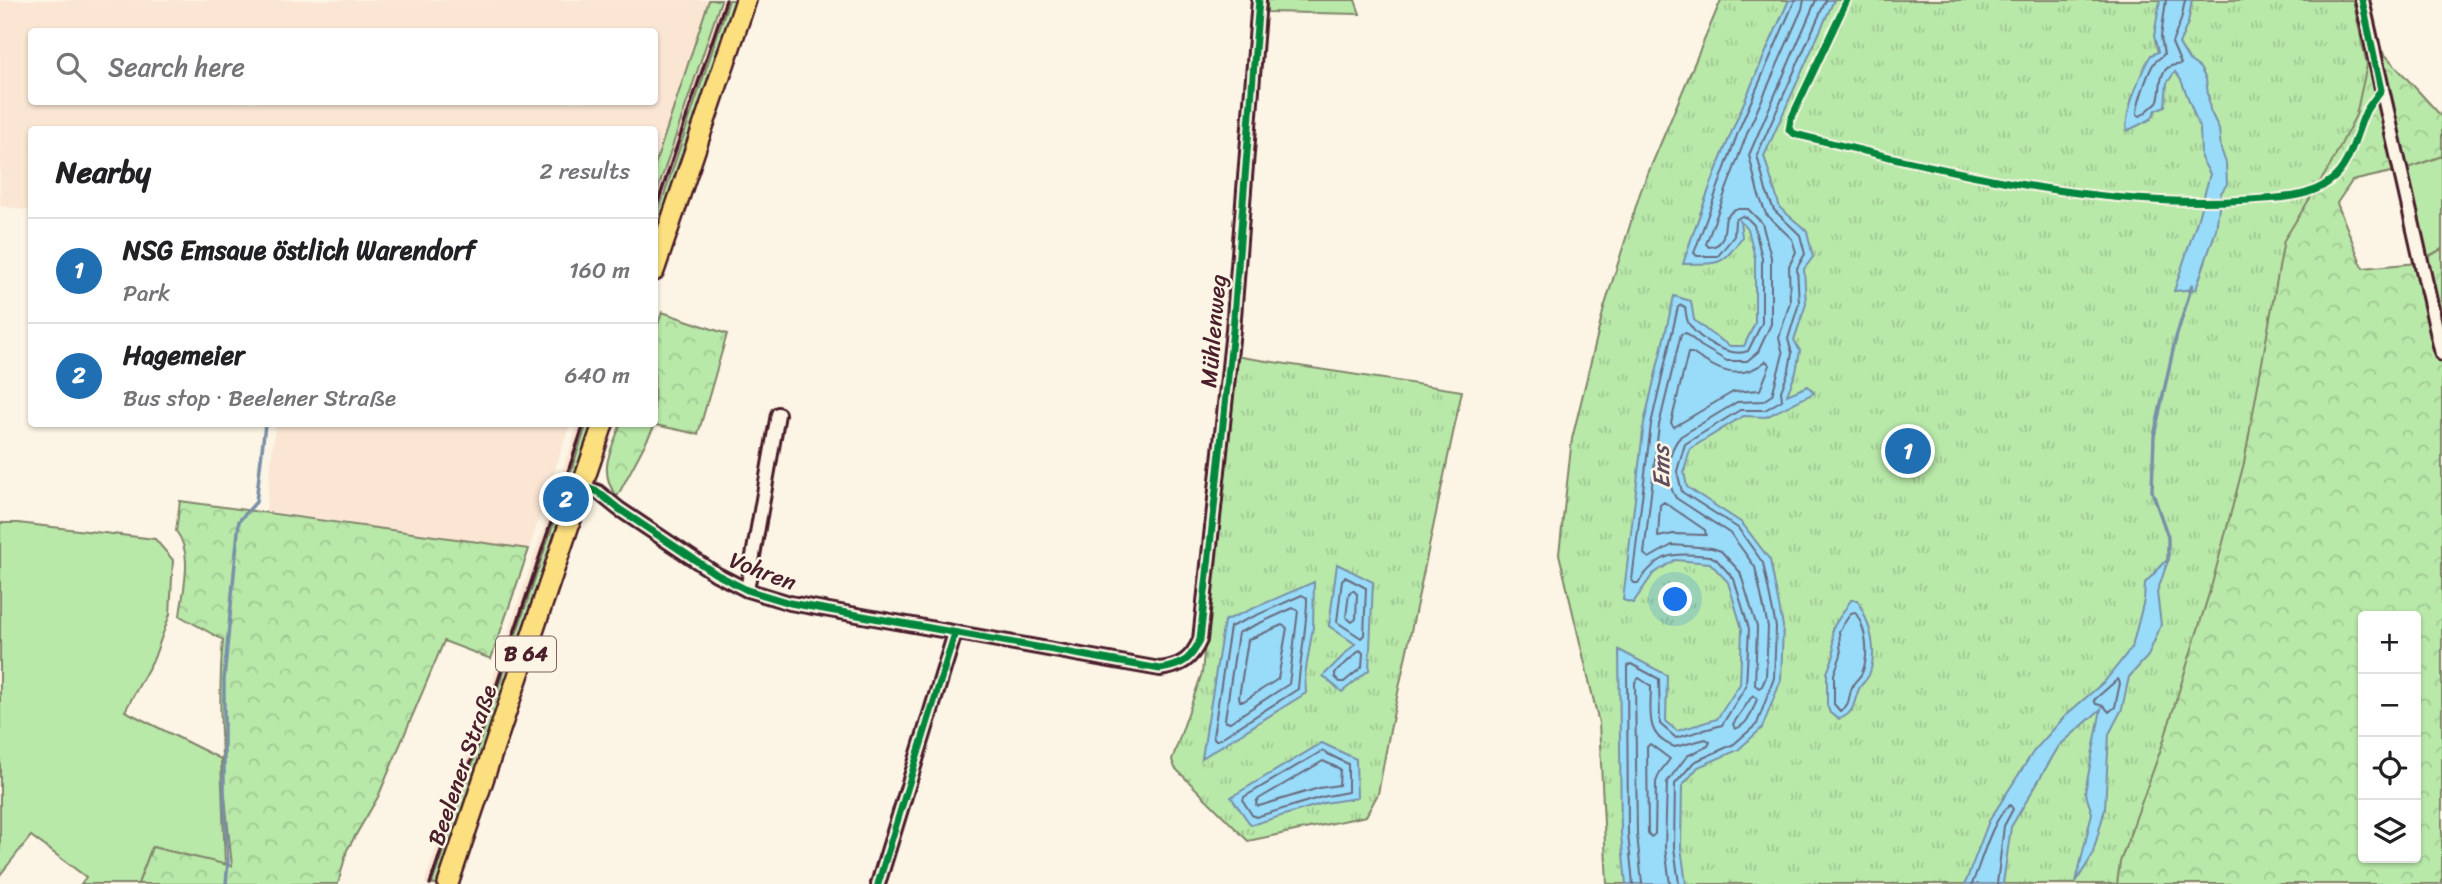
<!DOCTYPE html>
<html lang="en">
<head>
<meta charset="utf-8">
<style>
  body { margin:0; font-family:Sriracha,sans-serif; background:#f6f6f6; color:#202124 }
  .controls { position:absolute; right:21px; bottom:21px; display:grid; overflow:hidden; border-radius:7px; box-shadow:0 2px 5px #0004 }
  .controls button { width:63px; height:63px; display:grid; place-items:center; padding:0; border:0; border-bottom:2px solid #e0e0e0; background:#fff; color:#202124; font:35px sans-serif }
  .you { position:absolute; left:1676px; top:600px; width:24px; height:24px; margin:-18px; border:5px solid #fff; border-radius:50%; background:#1a73e8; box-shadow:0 0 0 10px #1a73e833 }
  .badge { display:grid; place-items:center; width:46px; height:46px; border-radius:50%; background:#1f6fb2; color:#fff; font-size:23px; font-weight:700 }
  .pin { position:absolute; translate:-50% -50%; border:4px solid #fff; box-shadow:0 2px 7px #0006 }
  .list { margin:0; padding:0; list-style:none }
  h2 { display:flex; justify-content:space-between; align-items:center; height:91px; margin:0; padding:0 28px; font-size:30px }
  h2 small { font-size:23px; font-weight:400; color:#757577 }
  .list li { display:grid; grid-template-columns:46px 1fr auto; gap:21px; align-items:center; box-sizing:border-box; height:105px; padding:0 28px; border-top:2px solid #e0e0e0 }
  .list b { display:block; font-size:26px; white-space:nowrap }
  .list p { margin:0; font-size:23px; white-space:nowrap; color:#757577 }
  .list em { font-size:23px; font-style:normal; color:#757577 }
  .icon { flex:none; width:38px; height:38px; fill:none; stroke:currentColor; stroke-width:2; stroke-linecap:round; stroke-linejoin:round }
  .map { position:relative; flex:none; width:2442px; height:884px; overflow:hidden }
  .search { position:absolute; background:#fff; box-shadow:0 2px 5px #0004; left:28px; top:28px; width:630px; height:77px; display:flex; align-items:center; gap:18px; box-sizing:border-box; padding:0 24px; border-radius:7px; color:#757577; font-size:26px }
  .panel { position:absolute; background:#fff; box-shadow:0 2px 5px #0004; left:28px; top:126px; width:630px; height:301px; border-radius:7px }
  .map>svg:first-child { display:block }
  .built { fill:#fbe6d4; fill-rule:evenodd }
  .green { fill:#b8e9a9; stroke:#81846a; stroke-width:2 }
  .forest { fill:url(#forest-crowns); stroke:#81846a; stroke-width:2; fill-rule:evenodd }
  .park { fill:url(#park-tufts); stroke:#81846a; stroke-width:2 }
  .water { fill:#98dcfa; stroke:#7990a7; stroke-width:2 }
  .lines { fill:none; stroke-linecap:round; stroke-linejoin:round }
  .shore { stroke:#696b7e; stroke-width:2 }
  .stream { stroke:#7990a7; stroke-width:3.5 }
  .minor-casing { stroke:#4a1f2b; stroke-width:18 }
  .primary-casing { stroke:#4a1f2b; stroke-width:24 }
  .minor { stroke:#fcf5e5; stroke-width:12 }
  .primary { stroke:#fce080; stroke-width:19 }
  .rail { stroke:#4a1f2b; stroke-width:3.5 }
  .cycleway-casing { stroke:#fcf5e5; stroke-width:11 }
  .cycleway { stroke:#00873e; stroke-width:7 }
  .labels { text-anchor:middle; stroke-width:5; stroke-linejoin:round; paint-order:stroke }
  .shield { fill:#fcf5e5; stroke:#7f5f63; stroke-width:2 }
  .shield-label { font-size:21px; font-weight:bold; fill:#4a1f2b }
  .street-label { font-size:23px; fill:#4a1f2b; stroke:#fcf5e5 }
  .water-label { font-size:24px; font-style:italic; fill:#5e4e5f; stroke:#fcf5e5 }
</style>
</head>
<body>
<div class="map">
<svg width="2442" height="884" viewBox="0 0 2442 884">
  <defs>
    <pattern id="forest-crowns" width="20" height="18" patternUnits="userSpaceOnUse" patternTransform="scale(1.75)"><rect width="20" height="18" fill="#b8e9a9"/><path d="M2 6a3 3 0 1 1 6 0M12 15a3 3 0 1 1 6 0" fill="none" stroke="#a0c792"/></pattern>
    <pattern id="park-tufts" width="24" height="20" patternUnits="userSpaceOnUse" patternTransform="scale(1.75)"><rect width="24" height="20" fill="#b8e9a9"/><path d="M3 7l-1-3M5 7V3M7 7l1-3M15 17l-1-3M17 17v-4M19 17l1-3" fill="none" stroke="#a0c792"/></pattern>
  </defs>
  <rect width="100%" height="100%" fill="#fcf5e5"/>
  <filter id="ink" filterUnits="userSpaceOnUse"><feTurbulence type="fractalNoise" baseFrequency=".0143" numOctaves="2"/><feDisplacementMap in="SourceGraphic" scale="14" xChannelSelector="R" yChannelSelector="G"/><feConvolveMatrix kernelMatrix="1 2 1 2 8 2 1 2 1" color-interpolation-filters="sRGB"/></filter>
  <g filter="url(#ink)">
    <!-- built -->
    <path class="built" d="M0,0H709L655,165L654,130H32L31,211L0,206ZM32,32H654V102H32Z
      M721,0H729L655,222V198Z
      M275,424H570L529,549L266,511Z
      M578,424H587L432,884H424Z"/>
    <!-- green -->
    <path class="green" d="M709,0H721L655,198V165Z
      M729,0H736L655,241V222Z
      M1267,0H1355L1360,14L1267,12Z
      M2442,156V249L2425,258L2405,169Z
      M587,424H593L438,884H432Z
      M0,523H18L155,539L173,560L170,614L154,658L125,711L221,759L225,865L152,847L138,884H81L86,877L31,836L0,875Z"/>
    <!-- forest -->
    <path class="forest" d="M2357,24L2442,117V156L2405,169L2352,181L2337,203L2363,268L2418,263L2442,249V884H2003ZM2363,616H2416V858H2363Z
      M662,312L727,334L698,434L655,425L617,497C597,471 611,450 621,424H654L655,334Z
      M180,501L529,549L491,659L444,641L378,797L347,850L338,884H138L152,847L232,866C224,791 216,716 223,640L180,616C183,589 194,554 176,531Z"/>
    <!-- park -->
    <path class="park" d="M1721,0H2353L2367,65L2356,115L2330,166L2284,240L2244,463L2212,584L2162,746L2120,862L2117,884H1607L1599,723L1559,554L1572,439L1604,308L1641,190Z
      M1234,356L1462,391L1389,735L1378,794L1366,816L1248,841L1175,768L1172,760L1202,673Z"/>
    <!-- water -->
    <path class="water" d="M1789,0H1834L1764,156L1780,208L1807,231L1813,257L1804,269L1806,304L1794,340L1800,351L1796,372L1787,395L1808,386L1814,393L1766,417L1743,416L1690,449L1684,472L1687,487L1742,523L1770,560L1783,626L1781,680L1762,728L1738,750L1698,767L1682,786L1681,847L1686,884H1626L1621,835L1619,650L1667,675L1666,722L1677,731L1717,719L1740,684L1742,629L1728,582L1710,563L1675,560L1653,574L1633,603L1623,600L1644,423L1674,296L1691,301L1694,320L1710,333L1730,346H1744L1755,323V258L1748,229L1740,221L1742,237C1721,268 1719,263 1683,264C1712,173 1750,87 1789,0Z
      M2160,0H2192L2188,23L2179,44L2189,60L2200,68L2206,79L2210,110L2219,129L2221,149L2226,163L2227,184L2221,193L2216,230L2196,289L2174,291L2198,218L2210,174L2201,158L2200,129L2181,80L2175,72L2167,83L2165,106L2156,110L2151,119L2127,131C2123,116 2142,69 2151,55L2158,52L2154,36Z
      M2169,558L2157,592L2161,625L2148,656L2129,677L2122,709L2109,734L2105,809L2092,856L2076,882L2092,813L2085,792L2101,709L2059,746L2011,827L2003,884H1965L1989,821L2033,752L2067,714L2105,681L2132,647L2144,600L2145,583Z
      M1337,564L1373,582L1369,670L1342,692L1323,676L1355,644L1329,626Z
      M1314,582L1313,627L1305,675L1306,693L1202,758L1224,621Z
      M1851,600H1858C1869,623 1879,649 1869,675C1867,680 1861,684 1859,689C1853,702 1856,713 1839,719L1830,713L1827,705V673L1834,655L1832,629Z
      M1322,743L1356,759L1357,798L1324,803L1251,825L1231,797Z"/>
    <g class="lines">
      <!-- shore -->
      <path class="shore" d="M1804,0L1802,9L1748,131L1706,244L1709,247C1727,246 1723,229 1726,217L1735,209H1748L1762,223L1771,257V324L1758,352L1747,361H1727L1701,346L1686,333L1681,334L1659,425L1644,554L1649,558L1672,545L1712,548L1721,551L1740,572L1757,627L1755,685L1759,688L1762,686L1766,677L1768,627L1755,567L1731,534L1676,498C1665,481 1667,450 1681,436L1737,402L1763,401L1772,395L1783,354L1779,338L1790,302L1789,266L1796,252L1792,239L1766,214L1758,193L1749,155L1816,0
        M2166,0L2161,37L2164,54C2162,57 2159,58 2156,61C2149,67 2137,105 2137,114L2140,116C2143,115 2154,105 2157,102C2163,94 2156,72 2171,66C2174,65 2178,65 2181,64L2172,43L2181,20L2185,0
        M1688,353H1692C1717,370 1739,383 1766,361L1770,365L1760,390L1733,392L1674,427L1671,423Z
        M1664,502L1705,530L1706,535L1673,534L1658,537L1660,505Z
        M1345,577L1366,588L1364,635L1361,638L1337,622L1342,580Z
        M1353,590L1357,594L1356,619L1352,622L1346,617L1349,593Z
        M1302,595L1307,598C1307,628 1300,658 1298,689L1218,740H1215L1213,736L1230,627Z
        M1293,608L1298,611L1289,684L1230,722H1226L1225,719L1238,633Z
        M1855,612C1866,628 1870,654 1862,673C1860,678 1854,681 1852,687C1848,697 1851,705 1840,711L1834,704V674L1841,655L1839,631L1851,613Z
        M1282,625L1287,628L1278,679L1244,701H1240L1239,697L1248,640Z
        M1360,650L1363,653L1362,667L1344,682H1340L1335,677V673Z
        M2118,679L2120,683L2115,707L2109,712L2104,706L2096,704L2094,700Z
        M1753,695L1757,699C1752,712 1748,725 1735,729L1733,724Z
        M1650,744L1670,759L1660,772L1656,782L1655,834L1651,837L1648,833L1647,747Z
        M1322,751L1348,764V792L1322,797L1256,817L1252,815L1243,801L1244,797Z
        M1323,761L1340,769L1339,785L1319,788L1259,806L1256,805L1257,800Z
        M1633,884L1628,834L1627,666L1631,664L1659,679L1660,724L1676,738L1722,725L1746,686L1749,629L1734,579L1716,559L1710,556C1673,553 1661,551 1638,583H1634L1632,580L1651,424L1678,307L1681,305L1685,307C1686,312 1686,319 1689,324C1699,340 1730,358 1748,351L1762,323V258L1754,225L1747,218L1742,216L1735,220L1734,236L1718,256H1697L1694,253L1740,127L1795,0
        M1642,884L1637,834L1635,682L1639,678L1651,686C1651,712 1644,736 1675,747L1706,739L1710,742L1708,746L1687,756L1667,782L1665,848L1670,884
        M1679,884L1674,847L1675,784L1694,762L1734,744L1757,724L1774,678L1776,627L1763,563L1738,528L1682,492L1677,471L1685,444L1740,410H1765L1782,400L1781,391L1789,370L1792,353L1788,339L1799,303L1797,268L1805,254L1800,235L1774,210L1766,191L1757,155L1826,0
        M1972,884C1981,863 1992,818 2010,805L2013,809L2004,826L1997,884"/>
      <!-- stream -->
      <path class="stream" d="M2168,560V537L2152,491L2154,436L2175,341L2192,285
        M226,884L228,862L224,794V679L239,521L256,502L265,424"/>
      <!-- minor casing -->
      <g class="minor-casing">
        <path id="minor" d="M2362,0L2442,354
          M582,486L598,492L619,509L716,574L747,590L790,603L1160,669C1181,666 1191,660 1200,640L1233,330L1259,0
          M747,590L778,414
          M878,884L955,633"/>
      </g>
      <!-- primary casing -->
      <g class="primary-casing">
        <path id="primary" d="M654,271L746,0
          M448,884L603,424"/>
      </g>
      <!-- minor -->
      <use href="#minor" class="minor"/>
      <!-- primary -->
      <use href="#primary" class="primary"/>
      <!-- rail -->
      <path class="rail" d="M654,214L726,0
        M430,884L584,424"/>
      <!-- cycleway casing -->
      <g class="cycleway-casing">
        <path id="cycleway" d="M1847,0L1791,119L1789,130L1795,134C1941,170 2098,210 2249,200C2277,198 2307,199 2330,181C2351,166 2355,134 2366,111C2370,104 2376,97 2381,90L2362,0
          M582,486L598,492L619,509L716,574L747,590L790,603L1160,669C1181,666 1191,660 1200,640L1233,330L1259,0
          M878,884L955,633"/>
      </g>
      <!-- cycleway -->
      <use href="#cycleway" class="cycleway"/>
    </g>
  </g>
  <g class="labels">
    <!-- shield labels -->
    <rect class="shield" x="496" y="636.5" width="60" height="35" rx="5"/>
    <g class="shield-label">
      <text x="526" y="661">B 64</text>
    </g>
    <!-- street labels -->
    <g class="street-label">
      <text transform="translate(1213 331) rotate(-85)" y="8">Mühlenweg</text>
      <text transform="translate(763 571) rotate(21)" y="8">Vohren</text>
      <text transform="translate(462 765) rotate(-71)" y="8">Beelener Straße</text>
    </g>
    <!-- water labels -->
    <g class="water-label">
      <text transform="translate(1661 467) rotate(-92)" y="8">Ems</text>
    </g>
  </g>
</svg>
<div class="controls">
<button>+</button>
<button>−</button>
<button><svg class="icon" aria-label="locate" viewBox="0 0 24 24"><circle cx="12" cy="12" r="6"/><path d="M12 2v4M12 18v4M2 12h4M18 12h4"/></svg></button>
<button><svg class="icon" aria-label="layers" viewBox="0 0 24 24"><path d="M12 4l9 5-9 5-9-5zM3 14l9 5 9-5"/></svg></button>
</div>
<div class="you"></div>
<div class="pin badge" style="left:1908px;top:451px">1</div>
<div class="pin badge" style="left:566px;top:499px">2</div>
<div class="search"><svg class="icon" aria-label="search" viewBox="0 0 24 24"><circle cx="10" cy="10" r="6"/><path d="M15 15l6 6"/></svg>Search here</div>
<section class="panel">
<h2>Nearby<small>2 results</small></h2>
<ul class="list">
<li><span class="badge">1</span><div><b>NSG Emsaue östlich Warendorf</b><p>Park</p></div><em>160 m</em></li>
<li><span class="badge">2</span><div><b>Hagemeier</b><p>Bus stop · Beelener Straße</p></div><em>640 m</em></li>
</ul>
</section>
</div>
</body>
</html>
